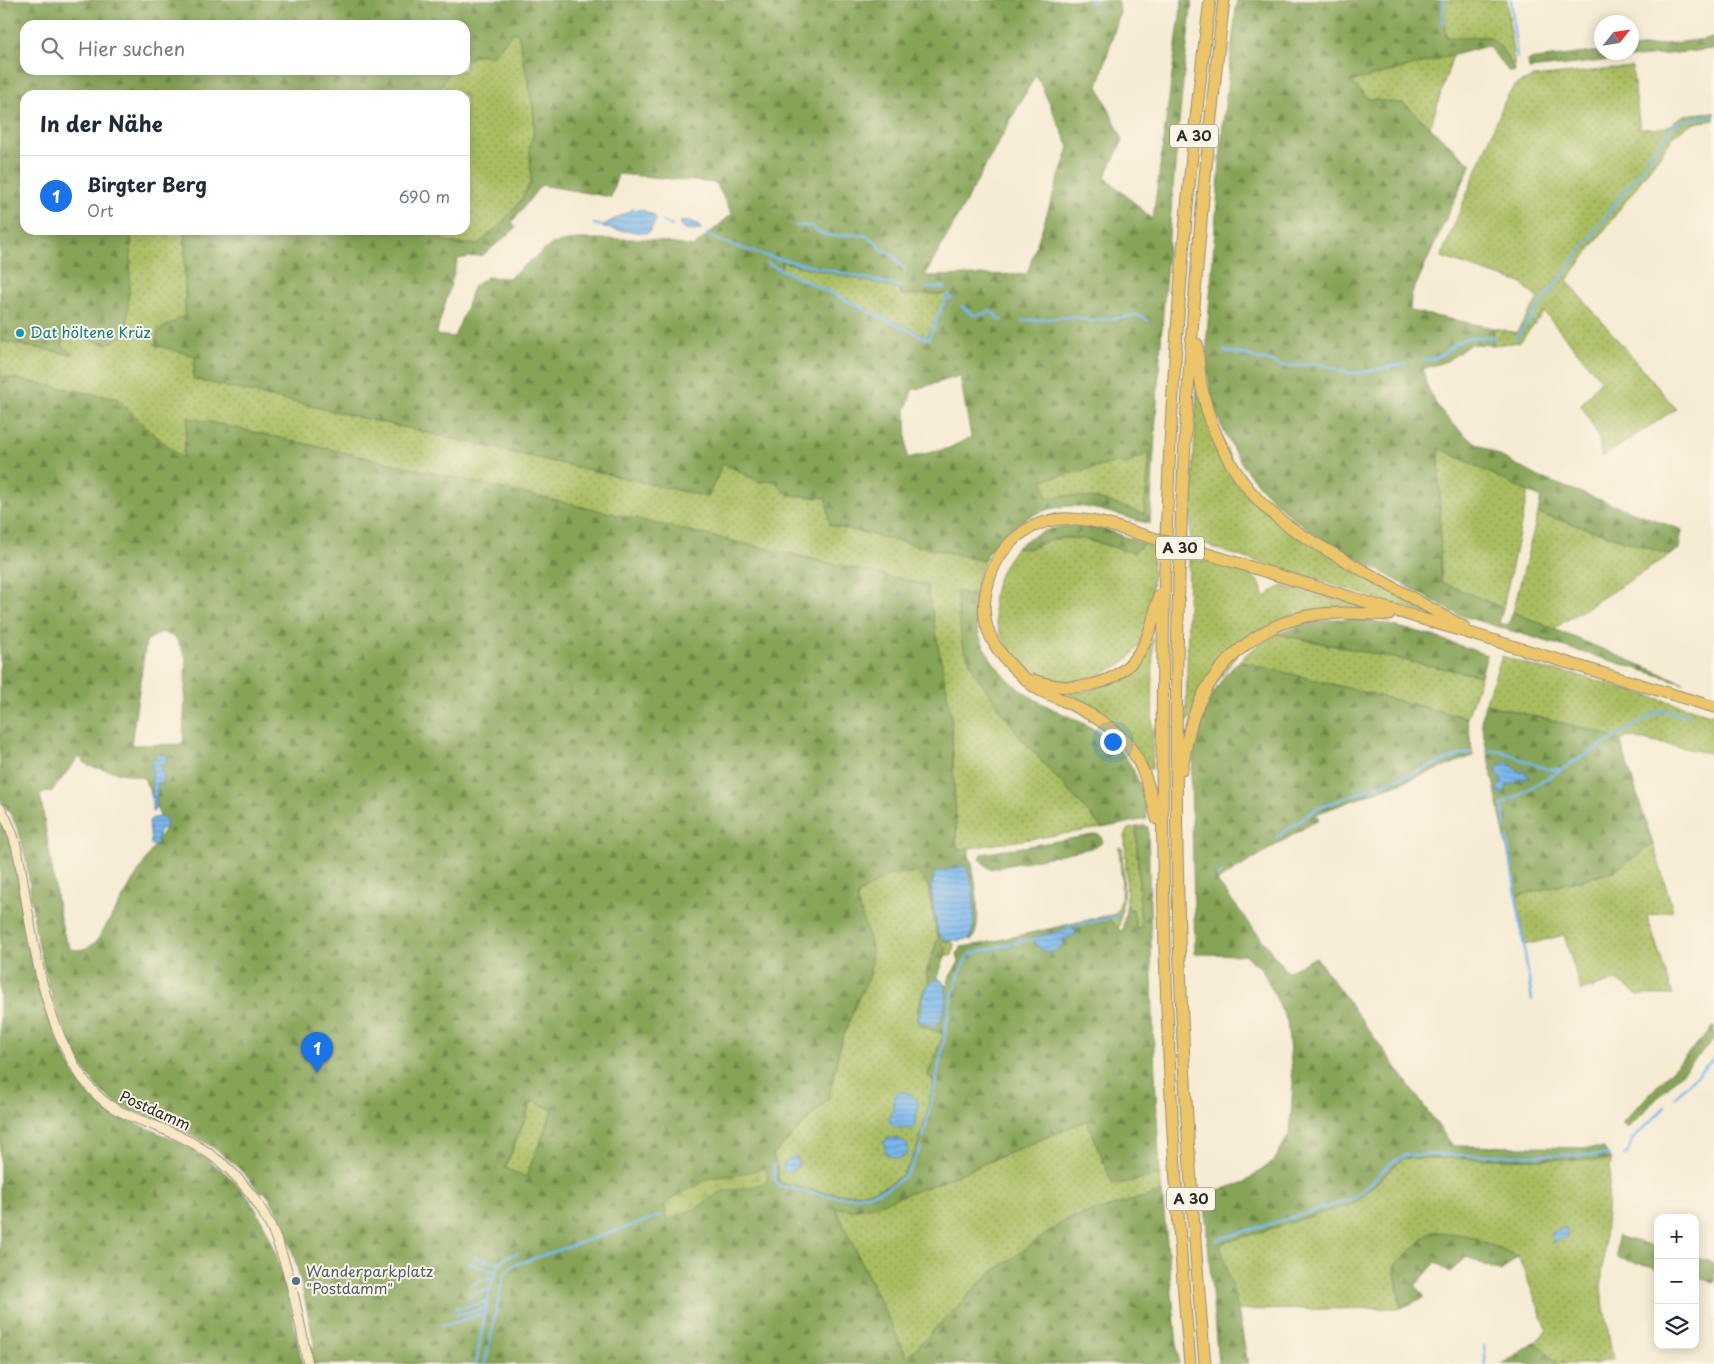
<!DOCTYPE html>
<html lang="de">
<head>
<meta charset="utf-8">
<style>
  body { margin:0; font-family:"Playpen Sans",sans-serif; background:#f6f6f7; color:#1f2937 }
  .controls { position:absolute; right:15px; bottom:15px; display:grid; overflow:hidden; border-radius:10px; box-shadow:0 2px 12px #0003 }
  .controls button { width:45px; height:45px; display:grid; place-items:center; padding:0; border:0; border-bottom:1px solid #e0e1e3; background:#fff; color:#1f2937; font:25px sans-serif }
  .compass { position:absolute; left:1594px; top:15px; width:45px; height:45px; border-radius:50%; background:#fff; box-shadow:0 2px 12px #0003; rotate:60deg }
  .you { position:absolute; left:1112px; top:741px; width:18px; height:18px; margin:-12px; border:4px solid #fff; border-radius:50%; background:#1a73e8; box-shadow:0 0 0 8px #1a73e833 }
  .badge { display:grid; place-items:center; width:32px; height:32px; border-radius:50%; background:#1a73e8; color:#fff; font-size:16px; font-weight:700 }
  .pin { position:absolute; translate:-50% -41px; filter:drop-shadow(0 1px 2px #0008) }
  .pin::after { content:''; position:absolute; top:26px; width:18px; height:15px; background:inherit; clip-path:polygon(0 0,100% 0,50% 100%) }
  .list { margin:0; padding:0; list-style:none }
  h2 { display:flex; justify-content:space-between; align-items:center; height:65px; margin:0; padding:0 20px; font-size:21px }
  h2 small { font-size:16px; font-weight:400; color:#747a83 }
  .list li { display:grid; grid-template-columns:32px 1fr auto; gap:15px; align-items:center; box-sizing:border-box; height:80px; padding:0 20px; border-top:1px solid #e0e1e3 }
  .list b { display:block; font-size:19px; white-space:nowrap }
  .list p { margin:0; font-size:16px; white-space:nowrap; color:#747a83 }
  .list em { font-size:16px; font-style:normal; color:#747a83 }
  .icon { flex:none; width:28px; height:28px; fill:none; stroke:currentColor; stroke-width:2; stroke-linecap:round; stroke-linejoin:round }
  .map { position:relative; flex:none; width:1714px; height:1364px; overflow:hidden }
  .search { position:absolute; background:#fff; box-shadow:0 2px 12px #0003; left:20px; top:20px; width:450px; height:55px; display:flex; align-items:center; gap:12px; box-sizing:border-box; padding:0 18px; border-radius:15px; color:#747a83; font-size:19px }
  .panel { position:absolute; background:#fff; box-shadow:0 2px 12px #0003; left:20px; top:90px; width:450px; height:145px; border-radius:15px }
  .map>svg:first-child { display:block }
  .grass { fill:url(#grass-dots); stroke:#6a7446 }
  .forest { fill:url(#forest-firs); stroke:#586841; fill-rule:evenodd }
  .wetland { fill:url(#wetland-marsh); stroke:#6a7446 }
  .water { fill:url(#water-rules); stroke:#52718c }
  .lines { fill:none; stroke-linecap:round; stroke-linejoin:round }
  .stream { stroke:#78b7ec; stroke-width:2.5 }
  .secondary-casing { stroke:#908b7f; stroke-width:11 }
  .highway-casing { stroke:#908b7f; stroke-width:13 }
  .secondary { stroke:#f7e8c3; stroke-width:9 }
  .highway { stroke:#ecc569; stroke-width:11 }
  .highway-bridge-casing { stroke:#908b7f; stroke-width:13; stroke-linecap:butt }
  .highway-bridge { stroke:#ecc569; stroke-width:11 }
  .culture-dot { fill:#0f9aa8; stroke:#fcf5e5; stroke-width:2 }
  .service-dot { fill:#5c6f8a; stroke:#fcf5e5; stroke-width:2 }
  .labels { text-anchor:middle; stroke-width:4; stroke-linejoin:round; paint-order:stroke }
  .shield { fill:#fcf5e5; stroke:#6a6863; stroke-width:1 }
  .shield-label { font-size:14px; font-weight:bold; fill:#2b2b2b }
  .culture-label { font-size:15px; fill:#0d838f; stroke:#fcf5e5; text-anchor:start }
  .street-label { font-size:15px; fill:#2b2b2b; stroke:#fcf5e5 }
  .service-label { font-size:15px; fill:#4e5e75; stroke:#fcf5e5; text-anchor:start }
</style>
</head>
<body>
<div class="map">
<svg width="1714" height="1364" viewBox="0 0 1714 1364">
  <defs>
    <pattern id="grass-dots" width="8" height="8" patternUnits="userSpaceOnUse" patternTransform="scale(1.25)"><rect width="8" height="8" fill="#a9bd61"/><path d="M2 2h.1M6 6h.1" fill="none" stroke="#8a9a50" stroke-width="1.8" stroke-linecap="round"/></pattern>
    <pattern id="forest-firs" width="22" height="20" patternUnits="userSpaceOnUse" patternTransform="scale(1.25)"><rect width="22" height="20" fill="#86a457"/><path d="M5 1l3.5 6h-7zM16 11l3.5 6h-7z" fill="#6e8648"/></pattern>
    <pattern id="wetland-marsh" width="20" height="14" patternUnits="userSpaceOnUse" patternTransform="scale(1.25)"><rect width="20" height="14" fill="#a9bd61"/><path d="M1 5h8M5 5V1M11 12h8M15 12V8" fill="none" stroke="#8a9a50"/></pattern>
    <pattern id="water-rules" width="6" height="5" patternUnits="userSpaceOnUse" patternTransform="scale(1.25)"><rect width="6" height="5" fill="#78b7ec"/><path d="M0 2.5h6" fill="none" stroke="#6395bf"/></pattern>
  </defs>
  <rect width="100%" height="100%" fill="#fcf5e5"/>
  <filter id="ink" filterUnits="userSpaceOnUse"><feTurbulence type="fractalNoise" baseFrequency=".02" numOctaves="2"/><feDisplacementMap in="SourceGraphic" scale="10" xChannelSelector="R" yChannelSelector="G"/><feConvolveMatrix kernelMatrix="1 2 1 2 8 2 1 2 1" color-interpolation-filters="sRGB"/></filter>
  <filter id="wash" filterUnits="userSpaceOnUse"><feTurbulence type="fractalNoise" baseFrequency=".0096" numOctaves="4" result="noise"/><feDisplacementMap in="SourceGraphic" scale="20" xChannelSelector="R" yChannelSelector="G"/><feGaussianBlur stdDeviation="1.12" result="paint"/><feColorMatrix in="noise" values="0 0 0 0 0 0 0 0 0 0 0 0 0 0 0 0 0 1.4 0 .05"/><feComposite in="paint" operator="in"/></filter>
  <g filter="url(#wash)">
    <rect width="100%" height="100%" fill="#f6ebd3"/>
    <!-- grass -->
    <path class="grass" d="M1443,0H1507L1515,71L1500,46L1490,37H1446Z
      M512,33H518L534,113V132L530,145L531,182L521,200L502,223L477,245L452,243L440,239L441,230H465V95H436L448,71L465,70V61L478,54L493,56Z
      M1453,55L1430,128L1404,104L1369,99L1349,82Z
      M1632,67L1640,129L1666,128L1684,115L1714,112V120C1697,122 1688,123 1675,135L1567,280L1676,409L1602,457L1598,435L1581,405L1601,380L1544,312L1520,342L1493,345L1494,328L1516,333L1538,299L1521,283L1441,257L1507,96L1517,84L1533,77Z
      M132,230H185V316L158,331L155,345L196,356L193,379L708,497L723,463L760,482L773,480L788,495L827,498L830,525L984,561L978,578L976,596L957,591L1020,737L1102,828L957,850L951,715L189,418L183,459L151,432L118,399L0,376V341L72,354L62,346L64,333L106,344L126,335Z
      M783,261L899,288L902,295L947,294L948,297L927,337L781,269Z
      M1197,388L1248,494L1440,618L1213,548V546L1190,539Z
      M1439,447L1528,492L1503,608L1441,582Z
      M1150,452L1144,515L1130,509L1071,496L1047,498L1042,480L1114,463L1126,464Z
      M1538,513L1670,555L1553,629L1513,612Z
      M1067,538L1084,539L1133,553L1144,544L1153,547C1152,581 1155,622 1135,651C1128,661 1118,666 1108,671C1091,680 1071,685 1052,680C1018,671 989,631 994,595C997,577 1005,562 1016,548C1031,549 1031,546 1043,542C1051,539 1059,539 1067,538Z
      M1189,559C1207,561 1265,568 1262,594L1267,597L1271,592L1282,586L1321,597L1343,599L1376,610L1359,609L1251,636L1188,721H1186Z
      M1277,634L1481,676L1467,718L1239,661L1250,651Z
      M1153,637L1152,769H1147L1142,761L1068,699L1070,692C1110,692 1134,671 1153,637Z
      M1502,656L1542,669L1571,673L1714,715V754L1628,737L1620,741L1599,732L1485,704Z
      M1144,825L1148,827L1136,830L1141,928H1136L1133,909H1128L1127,904L1125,837L1128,829Z
      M1653,844L1673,910L1647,916L1673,995H1638L1617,980L1581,991L1564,935L1525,945L1517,896L1613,872Z
      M1119,847L1122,848C1123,875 1126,902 1118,929L1106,916L1116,914C1126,896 1120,867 1119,847Z
      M917,872C934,890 926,889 932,909C936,920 943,932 948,942L950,941L954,944L952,955H945L946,949L937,940L926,974L929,979C923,993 914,1010 919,1025L944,1034L928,1074L934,1082C927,1110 921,1150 904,1173C902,1176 898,1178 895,1180C861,1205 816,1191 779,1183L777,1163L773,1155L829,1098L840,1045L856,1003L870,975L872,948L857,901L858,895L888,875Z
      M532,1101L553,1110L526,1177L505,1169Z
      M1087,1120L1113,1185L1160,1175L1162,1192L1067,1219L987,1276L907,1358L835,1207L852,1210L941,1182Z
      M1403,1158L1611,1160L1601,1290L1613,1359L1594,1364H1559L1536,1342L1547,1329L1518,1256L1466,1235L1394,1266L1401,1308L1238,1310L1219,1244L1355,1203Z"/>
    <!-- forest -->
    <path class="forest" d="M0,0H1118L1120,12L1098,86L1123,140L1105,177L1153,219L1182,0H1192C1172,174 1159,349 1150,524C1127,518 1096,506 1072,506C1044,506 1015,522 997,542C991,547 988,555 984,561L830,525L826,498L788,495L773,480L760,482L723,463L708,497L193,379L195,356L155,345L158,331L185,315V230H441L440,239L452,243L477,245L502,223L521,200L531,182L530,145L534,132V113L518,33H512L493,56L478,54L465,61V25H25V70H450L436,95H25V230H132L127,335L106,344L64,333L62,346L73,355L0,341ZM1036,74L1069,147L1027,274L925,276ZM618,174L716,183L732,214L693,247L647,239H577L552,244L509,278L487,277L473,287L466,309L454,337L436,335L458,259L483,255L516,228L512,222L541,185L611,197ZM782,262L899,288L901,295L947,294L948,297L927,337L781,269ZM960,376L971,437L949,448L907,458L906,410L912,390ZM1150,452L1144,515C1121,505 1096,496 1071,496C1063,496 1054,497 1047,498L1043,480L1114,463L1126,464Z
      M1237,0H1443L1446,37H1490L1500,46L1515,71L1510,73L1488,46L1350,82L1369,99L1404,104L1471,164L1411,296L1410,311L1494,328L1493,345L1471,344L1447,361L1423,369L1426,384L1436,404L1449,420L1466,436L1478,444L1541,478L1682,530L1679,549L1670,555L1538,513L1541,498L1439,448L1441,582L1503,608L1499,623L1508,625L1513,612L1684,683L1459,615L1320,538L1300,523L1280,507L1262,489L1246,470L1233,449L1220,423L1210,393L1207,365V336L1223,122Z
      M1714,38V49L1529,69L1528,60L1601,51L1632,52V48Z
      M0,376L118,399L151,432L183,458L188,417L927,585L951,715L957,849L969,848V858L972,863C975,881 983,925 972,940L969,939L972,935L932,879L931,887L938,933L950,941L948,943L940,939L936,932L929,888L926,882L917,872L888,875L858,895L857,901L872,948L870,975L856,1003L840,1045L829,1098L773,1155C777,1164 776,1174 780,1183C817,1191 861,1205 895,1180C898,1178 902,1176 904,1173C922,1149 927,1111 934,1082L928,1074L944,1034L918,1025C914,1010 923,993 929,979L926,974L938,939C940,942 945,946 946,949C948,955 939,970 938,977L947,986L950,976L959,962L957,953L961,947L981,944L1106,916L1122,932L1127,904L1128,909H1133L1136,928H1141L1136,829L1148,827L1154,1053L1160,1175L1113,1185L1087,1120L941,1182L874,1206L852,1210L835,1208L907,1357L987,1276L1067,1219L1162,1192L1179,1364H313L309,1346L315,1348C306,1304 292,1227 265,1192H259C243,1168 216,1147 190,1134C174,1127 158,1120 141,1114C134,1111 126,1110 120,1106C104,1096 91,1082 82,1065C57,1023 44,974 35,926C28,885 29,831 0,800ZM162,632L176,638L186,658L183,744L131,745L146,641ZM79,757L88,766L144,778L165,828L98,939C91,948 83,951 71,949L65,938L59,913L40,793L51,792ZM532,1101L553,1110L526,1177L505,1168Z
      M1076,525L1105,529L1144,544L1133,553C1108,546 1081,534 1053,539C1044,541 1037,547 1028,549C1025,549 1020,548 1016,548C1037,531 1050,528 1076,525Z
      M956,591L976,596C976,607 976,618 978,630C986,663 1016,690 1045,705C1068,717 1095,726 1114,744C1135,764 1144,791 1147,819L1102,828L1020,737L975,674L962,644Z
      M1336,619L1369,620L1427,634L1487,655L1481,676L1277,634L1307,623Z
      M1239,661L1467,718L1473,756L1316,814L1319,819L1217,881L1287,972L1316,957L1453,1146L1604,1148L1611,1160L1403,1158L1355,1203L1220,1244L1238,1310L1248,1364H1218L1204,1195L1245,1182L1274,1161L1290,1133L1293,1084L1287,1021L1262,969L1245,955L1195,954L1191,778L1195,741L1205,707L1225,675Z
      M1485,704L1599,732L1620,741L1653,844L1613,872L1517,896L1481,722Z
      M0,819C18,849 18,888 24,921C34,975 48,1027 75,1075C97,1115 125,1117 163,1135C194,1149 226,1168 247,1196C279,1238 292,1313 302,1364H0Z
      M1098,834L1101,836L1103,842L1096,847L990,869L980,860L982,854Z
      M1714,1026V1040L1627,1129L1622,1123Z
      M1431,1231L1466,1235L1518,1256L1501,1272L1467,1257L1450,1272L1436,1262L1415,1286L1425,1297L1401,1308L1394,1266Z
      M1617,1236L1658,1247V1268L1617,1258Z
      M1695,1257L1714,1263V1282L1695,1277Z
      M1536,1342L1559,1364H1502Z"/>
    <!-- wetland -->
    <path class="wetland" d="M767,1167V1182L744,1189L726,1190L718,1193L698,1207L667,1220L665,1205L674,1197L710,1178L742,1174Z"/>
    <!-- water -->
    <path class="water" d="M633,209L642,210L654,215L656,220L650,231L647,233L614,230L602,226Z
      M689,221L698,224L701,230C691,231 686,233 679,225L680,222Z
      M159,754L166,756L167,764H161L160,769L164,774L163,783H158L155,810L152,811V761Z
      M1506,761L1521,773L1523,771H1526L1525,774L1530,776L1528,778L1519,780L1513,784H1508L1504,793L1498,792V788L1502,781L1496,771L1499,766Z
      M160,817L165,818L167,823L166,827L159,830L157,845H151L149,821L153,818Z
      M963,866L967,868C974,883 978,925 969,939C958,940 945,944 938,933L931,887L935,872Z
      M1069,929H1076L1075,935L1063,939L1061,941L1064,943C1055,955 1045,955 1035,943L1036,937Z
      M935,980L942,981C952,992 943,1010 940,1023L932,1026L917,1020C924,1008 921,987 935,980Z
      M901,1091C918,1097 921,1100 916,1118C915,1122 915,1125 913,1129L894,1127L889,1121L893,1109L894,1097Z
      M889,1138C900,1138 912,1142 907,1155L897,1159L886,1154L884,1142Z
      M793,1156L797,1158L799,1166L787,1173L784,1170L783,1164Z
      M1562,1228H1565L1569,1235L1554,1243L1550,1234Z"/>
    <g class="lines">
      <!-- stream -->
      <path class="stream" d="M1443,0V24
        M1511,0L1517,58
        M1089,3L1096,0
        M663,221L672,226
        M594,224L602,226
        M795,226H812C825,243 844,232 863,235C875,238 880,253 892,254L905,270
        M707,234L720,241L767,256L901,287
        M767,263L928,339L945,301L951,298L948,294
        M927,288L945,287
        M962,306L973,315L985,314L990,311L995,314L999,320H1002
        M1021,321L1073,317L1091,321L1111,318L1115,319L1136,315L1148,320
        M1516,338L1673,126C1686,118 1699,117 1714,116
        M1224,351L1251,356L1258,360H1265L1283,366L1316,364L1331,367L1349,373H1358L1405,364
        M1423,360C1448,358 1444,349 1462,340C1472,336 1484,337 1495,338
        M1486,751H1501L1546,769H1560
        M1505,828L1502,805L1659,711C1669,709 1679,716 1690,714
        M1277,837L1318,808L1458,756L1472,752
        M1507,837L1532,1000
        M1218,876L1222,873
        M1067,927L1119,916
        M1675,1097L1714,1058
        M923,1137C929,1112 935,1087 940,1061C947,1025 950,985 969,954L1025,940L1036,939
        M1624,1155L1627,1154L1632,1140L1665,1107
        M774,1165L775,1180L778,1185C818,1195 870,1209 904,1176C912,1169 916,1156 921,1146
        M1216,1240L1350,1200C1371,1188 1384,1162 1407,1155H1609
        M474,1257L499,1263
        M468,1263L495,1272
        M471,1284L493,1277
        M469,1296L491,1289
        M456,1309L489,1301
        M455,1315L487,1308
        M441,1326L486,1313
        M1484,1346L1486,1364
        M476,1364C480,1344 489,1277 499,1264C504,1257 511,1255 519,1253
        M485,1364L503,1278L507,1271L514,1265L660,1216"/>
    </g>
  </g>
  <g filter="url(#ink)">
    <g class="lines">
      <!-- secondary casing -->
      <g class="secondary-casing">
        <path id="secondary" d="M0,808C19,837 21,873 27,906C36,961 47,1020 76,1068C105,1116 131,1114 177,1135C276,1181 289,1268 308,1364"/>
      </g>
      <!-- highway casing -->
      <g class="highway-casing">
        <path id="highway" d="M1197,344C1198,359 1199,374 1202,389C1212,440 1241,491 1283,522C1306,539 1330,552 1355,566C1391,586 1428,607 1464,627
          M1133,532C1091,519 1049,507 1012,541C996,557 988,575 985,598C980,631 999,655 1022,676C1026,679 1029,683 1033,686C1041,692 1052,695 1060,699C1082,710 1104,720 1121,737C1143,759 1150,790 1157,819
          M1214,556C1380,607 1547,656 1714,707
          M1033,680C1070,693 1114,689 1138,654C1150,637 1154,616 1159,596
          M1182,769C1186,747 1189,724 1199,703C1219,659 1264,622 1313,615C1338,611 1363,614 1389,615
          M1190,1364C1149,909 1151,453 1210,0
          M1205,1364C1184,1129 1173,893 1177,657C1181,438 1198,218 1224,0"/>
      </g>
      <!-- secondary -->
      <use href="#secondary" class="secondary"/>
      <!-- highway -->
      <use href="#highway" class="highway"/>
      <!-- highway-bridge casing -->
      <g class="highway-bridge-casing">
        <path id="highway-bridge" d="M1133,532L1214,556"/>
      </g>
      <!-- highway-bridge -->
      <use href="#highway-bridge" class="highway-bridge"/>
    </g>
  </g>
  <!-- markers -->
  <circle class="culture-dot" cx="20" cy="333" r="5"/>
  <circle class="service-dot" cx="296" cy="1281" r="5"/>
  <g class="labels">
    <!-- shield labels -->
    <g class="shield">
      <rect x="1170" y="124.5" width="48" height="23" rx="4"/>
      <rect x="1156" y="536.5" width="48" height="23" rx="4"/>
      <rect x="1167" y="1187.5" width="48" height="23" rx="4"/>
    </g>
    <g class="shield-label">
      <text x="1194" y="141">A 30</text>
      <text x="1180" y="553">A 30</text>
      <text x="1191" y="1204">A 30</text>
    </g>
    <!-- culture labels -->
    <g class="culture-label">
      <text x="30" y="338">Dat höltene Krüz</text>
    </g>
    <!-- street labels -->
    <g class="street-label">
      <text transform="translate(155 1111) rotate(24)" y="5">Postdamm</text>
    </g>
    <!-- service labels -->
    <g class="service-label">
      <text x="306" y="1277">Wanderparkplatz<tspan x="306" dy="17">"Postdamm"</tspan></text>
    </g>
  </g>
</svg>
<div class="controls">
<button>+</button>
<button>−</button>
<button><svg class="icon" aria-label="layers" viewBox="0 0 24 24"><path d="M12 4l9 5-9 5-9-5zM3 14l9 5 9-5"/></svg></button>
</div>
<svg class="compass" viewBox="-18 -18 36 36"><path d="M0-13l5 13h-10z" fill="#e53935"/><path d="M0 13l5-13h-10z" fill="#747a83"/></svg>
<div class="you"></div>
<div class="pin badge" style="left:317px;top:1073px">1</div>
<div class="search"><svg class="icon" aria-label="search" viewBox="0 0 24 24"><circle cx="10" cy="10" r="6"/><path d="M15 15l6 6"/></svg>Hier suchen</div>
<section class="panel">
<h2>In der Nähe<small></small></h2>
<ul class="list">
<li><span class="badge">1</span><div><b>Birgter Berg</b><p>Ort</p></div><em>690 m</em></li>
</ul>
</section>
</div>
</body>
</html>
